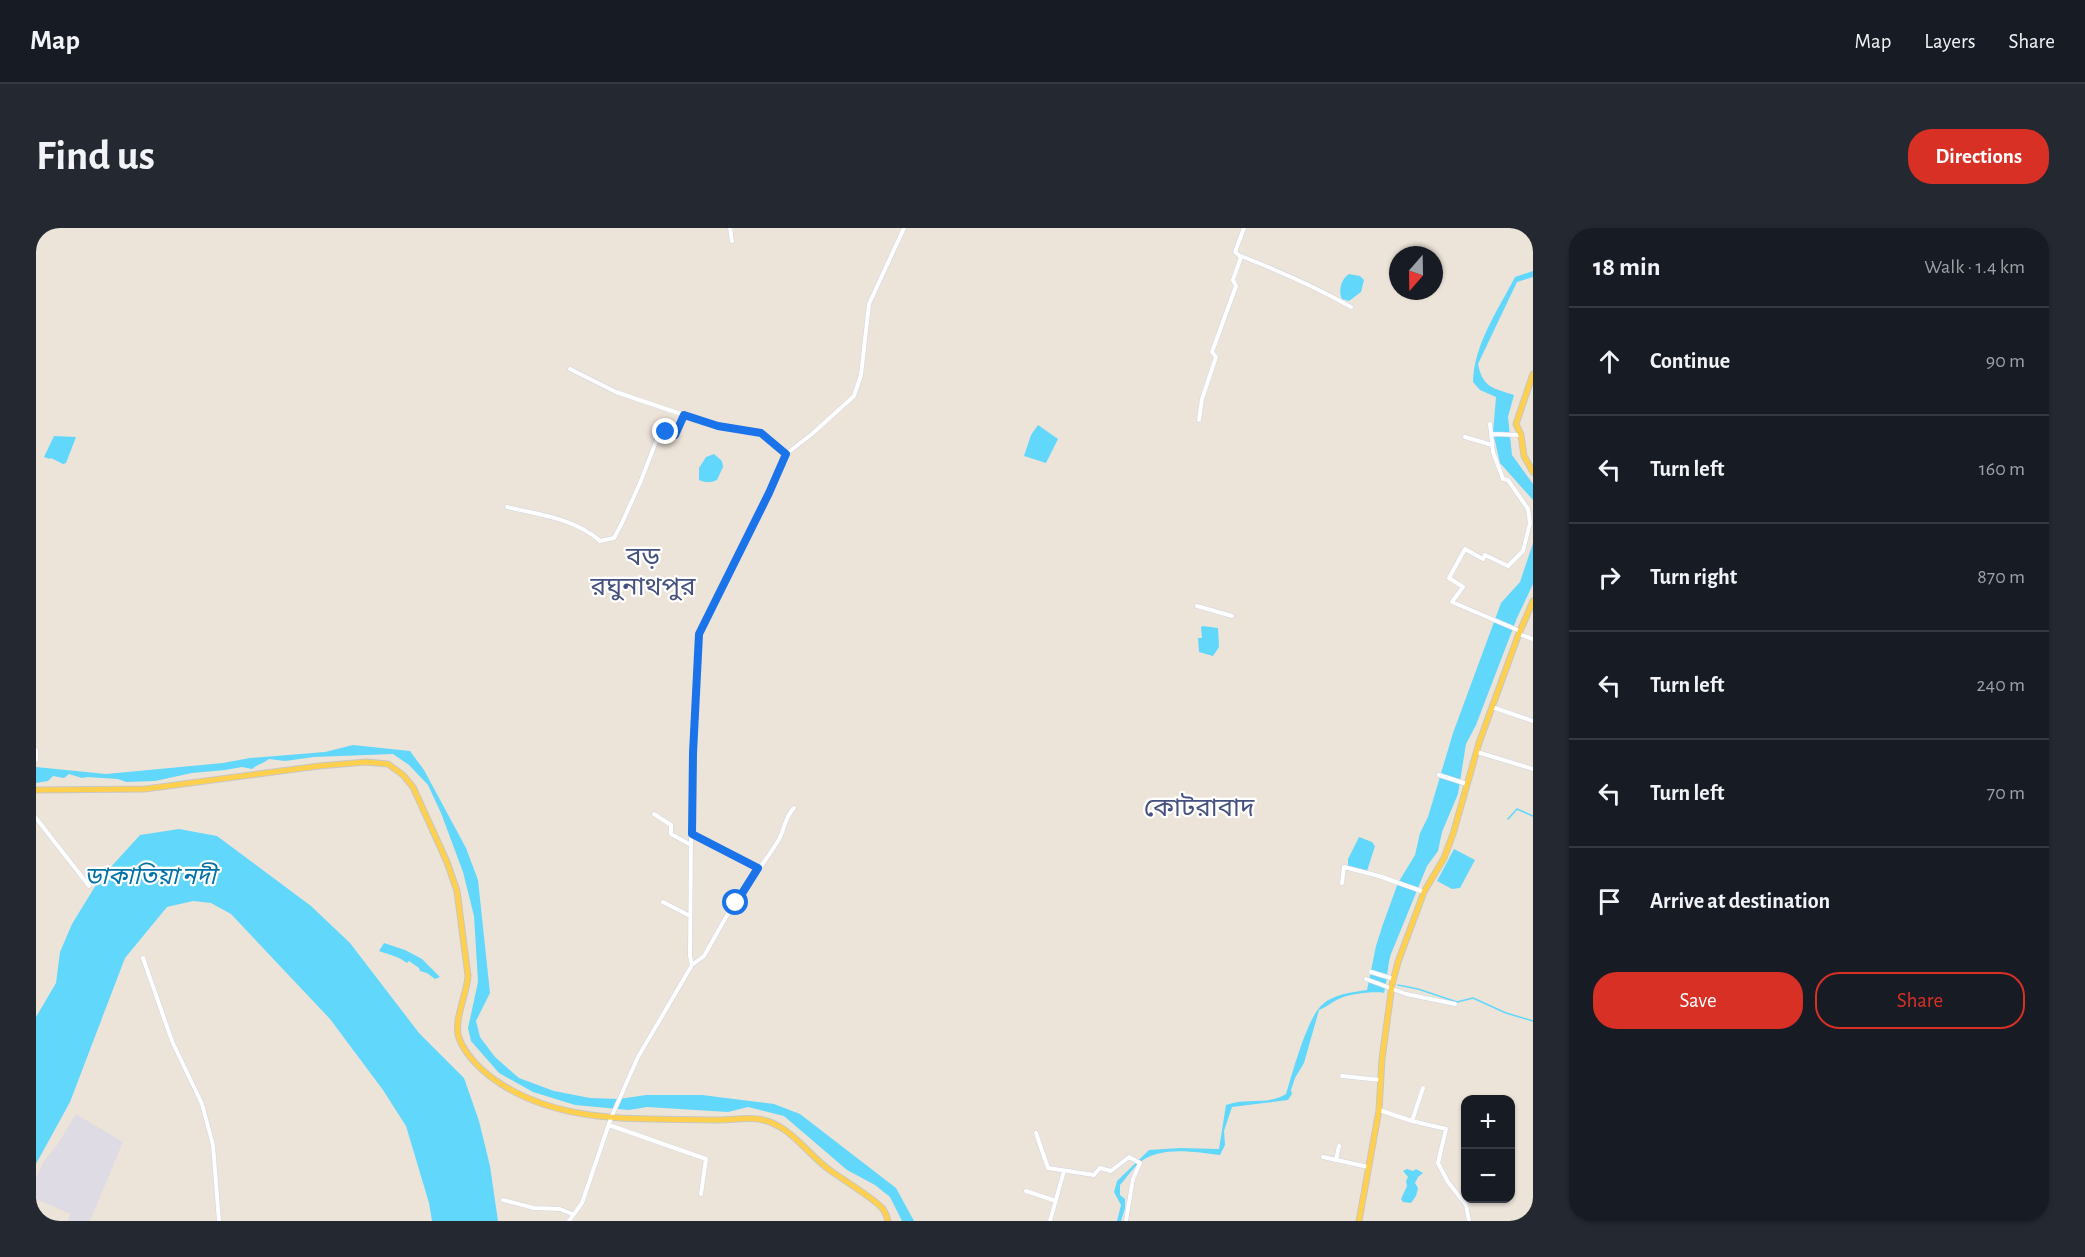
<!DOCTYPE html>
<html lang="en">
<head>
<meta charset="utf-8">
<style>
  body { margin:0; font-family:"Alegreya Sans","Noto Sans Bengali",sans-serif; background:#242831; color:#f1f3f6 }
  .controls { position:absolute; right:18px; bottom:18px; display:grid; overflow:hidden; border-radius:12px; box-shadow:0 2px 4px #0004 }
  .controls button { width:54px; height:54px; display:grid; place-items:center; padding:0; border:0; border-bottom:2px solid #363941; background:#171b24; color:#f1f3f6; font:30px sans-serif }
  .compass { position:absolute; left:1353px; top:18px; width:54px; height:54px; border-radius:50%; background:#171b24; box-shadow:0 2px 4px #0004; rotate:200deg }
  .stop { position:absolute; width:18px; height:18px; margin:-14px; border:4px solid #1a73e8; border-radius:50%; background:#fff }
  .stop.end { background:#1a73e8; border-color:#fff; box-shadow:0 2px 6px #0008 }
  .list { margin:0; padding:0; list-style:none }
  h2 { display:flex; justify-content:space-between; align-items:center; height:78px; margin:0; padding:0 24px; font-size:26px }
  h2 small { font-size:20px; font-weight:400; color:#9ea1a6 }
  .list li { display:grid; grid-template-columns:39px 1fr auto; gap:18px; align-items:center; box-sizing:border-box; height:108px; padding:0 24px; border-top:2px solid #363941 }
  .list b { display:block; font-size:22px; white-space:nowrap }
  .list em { font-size:20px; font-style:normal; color:#9ea1a6 }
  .actions { display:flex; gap:12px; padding:18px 24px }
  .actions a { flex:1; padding:14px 0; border:2px solid #d93025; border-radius:24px; text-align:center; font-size:21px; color:#d93025 }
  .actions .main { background:#d93025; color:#fff }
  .icon { flex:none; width:33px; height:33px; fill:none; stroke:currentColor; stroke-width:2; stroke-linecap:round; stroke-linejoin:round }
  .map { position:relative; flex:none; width:1497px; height:993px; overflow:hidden; border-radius:24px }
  header { display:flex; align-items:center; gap:36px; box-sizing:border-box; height:84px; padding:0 30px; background:#171b24; border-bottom:2px solid #363941 }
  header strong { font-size:28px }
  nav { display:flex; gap:33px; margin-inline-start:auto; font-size:21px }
  .intro { display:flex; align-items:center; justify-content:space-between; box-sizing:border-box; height:144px; padding:0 36px }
  h1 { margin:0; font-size:42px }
  .button { padding:15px 27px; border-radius:24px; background:#d93025; color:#fff; font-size:21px; font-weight:700 }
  main { display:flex; gap:36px; padding:0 36px }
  aside { flex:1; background:#171b24; border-radius:24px; box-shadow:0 2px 4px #0004 }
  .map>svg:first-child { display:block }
  .industrial { fill:#dedbe5 }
  .water { fill:#61d7fb }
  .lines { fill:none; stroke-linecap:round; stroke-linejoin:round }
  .stream { stroke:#61d7fb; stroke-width:1.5 }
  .minor-casing { stroke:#cfd3e4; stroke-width:5 }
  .major-casing { stroke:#c7c7c7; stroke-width:7 }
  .minor { stroke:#fff; stroke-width:4 }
  .major { stroke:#ffd04d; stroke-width:5 }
  .route { stroke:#1a73e8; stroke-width:8 }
  .labels { text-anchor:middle; stroke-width:4.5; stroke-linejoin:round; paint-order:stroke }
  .water-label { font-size:24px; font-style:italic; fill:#0072a7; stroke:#fff }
  .quarter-label { font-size:26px; fill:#45517f; stroke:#fff }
</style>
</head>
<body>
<header>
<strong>Map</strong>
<nav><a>Map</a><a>Layers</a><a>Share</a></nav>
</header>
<div class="intro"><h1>Find us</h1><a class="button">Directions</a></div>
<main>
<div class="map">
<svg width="1497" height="993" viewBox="0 0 1497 993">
  <rect width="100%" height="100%" fill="#ede4d9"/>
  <!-- industrial -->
  <path class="industrial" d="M40,886L87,914L54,993H32L34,986L0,971V949L8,933L21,917Z"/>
  <!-- water -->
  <path class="water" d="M1497,43V49L1481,54L1442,136C1447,160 1457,160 1478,167L1472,189L1476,227L1497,256V272L1464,235L1457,204L1460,169L1444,162L1437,154C1438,116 1462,82 1479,49Z
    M1313,46L1324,48L1328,52L1325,64L1313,73L1306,71C1302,63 1305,51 1313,46Z
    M1002,197L1022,211L1010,235L988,228L995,207Z
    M18,208L40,209L30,235L27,236L15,230L14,231L8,229Z
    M678,226L686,233L687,239L681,252C674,255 671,255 663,252V240L670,229Z
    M1497,315V356L1481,390L1440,497L1430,516L1422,566L1406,604L1402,623L1391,638L1355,726C1351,738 1352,751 1348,765C1338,763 1314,766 1305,770C1297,773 1291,779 1283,782L1268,835L1259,850L1255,862L1256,866L1252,872L1196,879L1188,903L1189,917L1184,927C1158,924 1123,917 1102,936C1095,942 1090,951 1084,957V967L1089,971V980L1085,993H1081L1085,977L1078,964L1081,953L1113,922L1144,920L1183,921L1190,877C1211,869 1230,878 1250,866C1257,844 1271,789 1287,776C1298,766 1317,764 1331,762L1340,718L1347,696L1362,655L1379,627L1384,605L1392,589L1417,505L1465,375L1484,354Z
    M1167,398L1182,400L1183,419L1177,428L1163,424L1162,410H1166L1165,399Z
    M317,517L374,523L388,542L430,620L442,652L454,765L440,793L444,809L459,829L483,850L518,863L554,870L583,871L610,867H666L738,876L764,886L860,960L878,993H866L854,969L839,957L811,942L748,888L712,879L692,884L611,879L593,882L539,877L497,864L463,845L435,813L432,800L442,754L438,688L427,644L405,585L392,557L373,537L357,526L278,529L249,533L233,531C228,535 222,536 216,541L206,539L189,542L156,545L119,553L90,554L82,551L51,549L46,550L33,546L28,550L17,548L12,553L0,555V539L70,546L187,535L214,530L289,524Z
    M143,601L181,608L275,678L314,715L383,805L428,850L443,893L454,938L462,993H396L393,975L370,898L347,862L294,791L195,686L175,675L157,673L131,679L89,730L34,874L0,936V789L20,755L24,724L36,696L63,652L104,607Z
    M1323,609L1336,614L1339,618L1331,643L1312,639V631Z
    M1418,621L1439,632L1424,660L1416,661L1401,653Z
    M348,715L369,722L386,731L404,749L399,751L391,745L384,743L383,740L373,733L371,735C362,728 354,727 343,723Z
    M1371,941L1377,943L1380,941L1387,945L1382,949L1379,955L1382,960L1380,968L1375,975L1367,974L1365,971L1371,958L1370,953L1372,949L1367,943Z"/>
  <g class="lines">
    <!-- stream -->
    <path class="stream" d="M1472,591L1481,581L1497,588
      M1362,757L1382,761L1421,774L1437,770L1470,785L1497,793"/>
    <!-- minor casing -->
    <g class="minor-casing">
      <path id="minor" d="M694,0L696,13
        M1205,28C1243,43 1280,59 1315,79
        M648,187L682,198L725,205L750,226
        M1163,192L1166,171L1180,129L1176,124L1200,58L1197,52L1205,29L1199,24L1208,0
        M1454,196L1457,224L1467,251L1472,252L1492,281L1494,295L1487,323L1472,338L1449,327L1447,331L1429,321L1413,350L1427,359L1416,374L1484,403
        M1455,206L1485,207
        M1429,209L1456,217
        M471,279C504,287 538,290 564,313L578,310L586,295L604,255L623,206L625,204L639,207L648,187L580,164L534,141
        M1161,378L1196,388
        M1483,406L1497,411
        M1456,479L1497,493
        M0,522V532
        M1441,524L1497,541
        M1403,547L1431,556
        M618,586L635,597V606L655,617
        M0,590L53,658
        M656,606L722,640
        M1306,655L1308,639L1343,648L1388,664
        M627,674L654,688
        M107,730L136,813L166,876L177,917L183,993
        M656,737L654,728L655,610L663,406L733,265L750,226L776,206L818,168L825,147L833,76L868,0
        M1335,744L1358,751
        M1330,751L1370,766L1419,776
        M1306,848L1344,852
        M1343,882L1376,893L1410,901L1402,935L1412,954L1430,977L1433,993
        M1376,893L1387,860
        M573,897L670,931L665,966
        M1000,905L1012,940L1058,947L1064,940L1075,943L1093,929L1104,935L1097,951L1090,993
        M1287,929L1332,939
        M1300,932L1303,918
        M990,963L1020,973
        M467,972L498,980L524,981L536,986
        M533,993L546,975L575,890L602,829L656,737L668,728L694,682L698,680C710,656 728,636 742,613C749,602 748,590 758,580
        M1014,993L1028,943
        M1491,993L1497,988"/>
    </g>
    <!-- major casing -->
    <g class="major-casing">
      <path id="major" d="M1497,146L1480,196L1485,207L1488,228L1497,244
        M0,562L109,561L283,538L330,534L352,536L367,547L377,559L411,634L421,663L432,748C431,766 417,793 423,810C430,829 449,846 465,856C529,897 605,890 677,892C694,893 712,888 727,892C755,898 772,927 795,943C806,951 839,971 847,981C849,984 851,989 852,993
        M1323,993L1343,882L1346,831L1356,757L1362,734L1388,664L1408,630L1417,606L1443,515L1482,408L1497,373"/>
    </g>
    <!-- minor -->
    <use href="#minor" class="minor"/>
    <!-- major -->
    <use href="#major" class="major"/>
  </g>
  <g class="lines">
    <!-- route -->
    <path class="route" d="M630,204L639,207L648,187L682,198L725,205L750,226L733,265L663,406L657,525L656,606L722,640L700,675"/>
  </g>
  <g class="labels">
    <!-- water labels -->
    <g class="water-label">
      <text x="114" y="656">ডাকাতিয়া নদী</text>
    </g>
    <!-- quarter labels -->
    <g class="quarter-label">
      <text x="607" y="337">বড়<tspan x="607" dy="30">রঘুনাথপুর</tspan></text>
      <text x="1163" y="588">কোটরাবাদ</text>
    </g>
  </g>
</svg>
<div class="controls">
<button>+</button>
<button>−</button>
</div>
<svg class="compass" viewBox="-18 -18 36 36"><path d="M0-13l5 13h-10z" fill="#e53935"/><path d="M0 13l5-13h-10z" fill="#9ea1a6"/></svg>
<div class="stop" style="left:700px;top:675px"></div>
<div class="stop end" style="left:630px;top:204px"></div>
</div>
<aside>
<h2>18 min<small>Walk · 1.4 km</small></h2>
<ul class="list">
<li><svg class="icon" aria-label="ahead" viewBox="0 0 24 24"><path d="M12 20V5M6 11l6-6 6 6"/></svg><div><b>Continue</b></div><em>90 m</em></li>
<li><svg class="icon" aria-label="left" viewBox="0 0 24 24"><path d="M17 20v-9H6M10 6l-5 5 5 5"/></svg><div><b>Turn left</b></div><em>160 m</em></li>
<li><svg class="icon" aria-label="right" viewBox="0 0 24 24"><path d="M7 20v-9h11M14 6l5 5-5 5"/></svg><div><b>Turn right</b></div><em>870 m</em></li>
<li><svg class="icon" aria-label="left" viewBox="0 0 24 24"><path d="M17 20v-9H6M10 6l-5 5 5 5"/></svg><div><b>Turn left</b></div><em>240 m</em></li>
<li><svg class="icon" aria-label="left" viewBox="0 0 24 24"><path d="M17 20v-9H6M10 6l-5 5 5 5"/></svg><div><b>Turn left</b></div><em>70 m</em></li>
<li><svg class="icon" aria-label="arrive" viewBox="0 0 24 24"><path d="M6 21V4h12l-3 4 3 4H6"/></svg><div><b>Arrive at destination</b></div></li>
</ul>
<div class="actions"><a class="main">Save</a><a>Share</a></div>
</aside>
</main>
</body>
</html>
